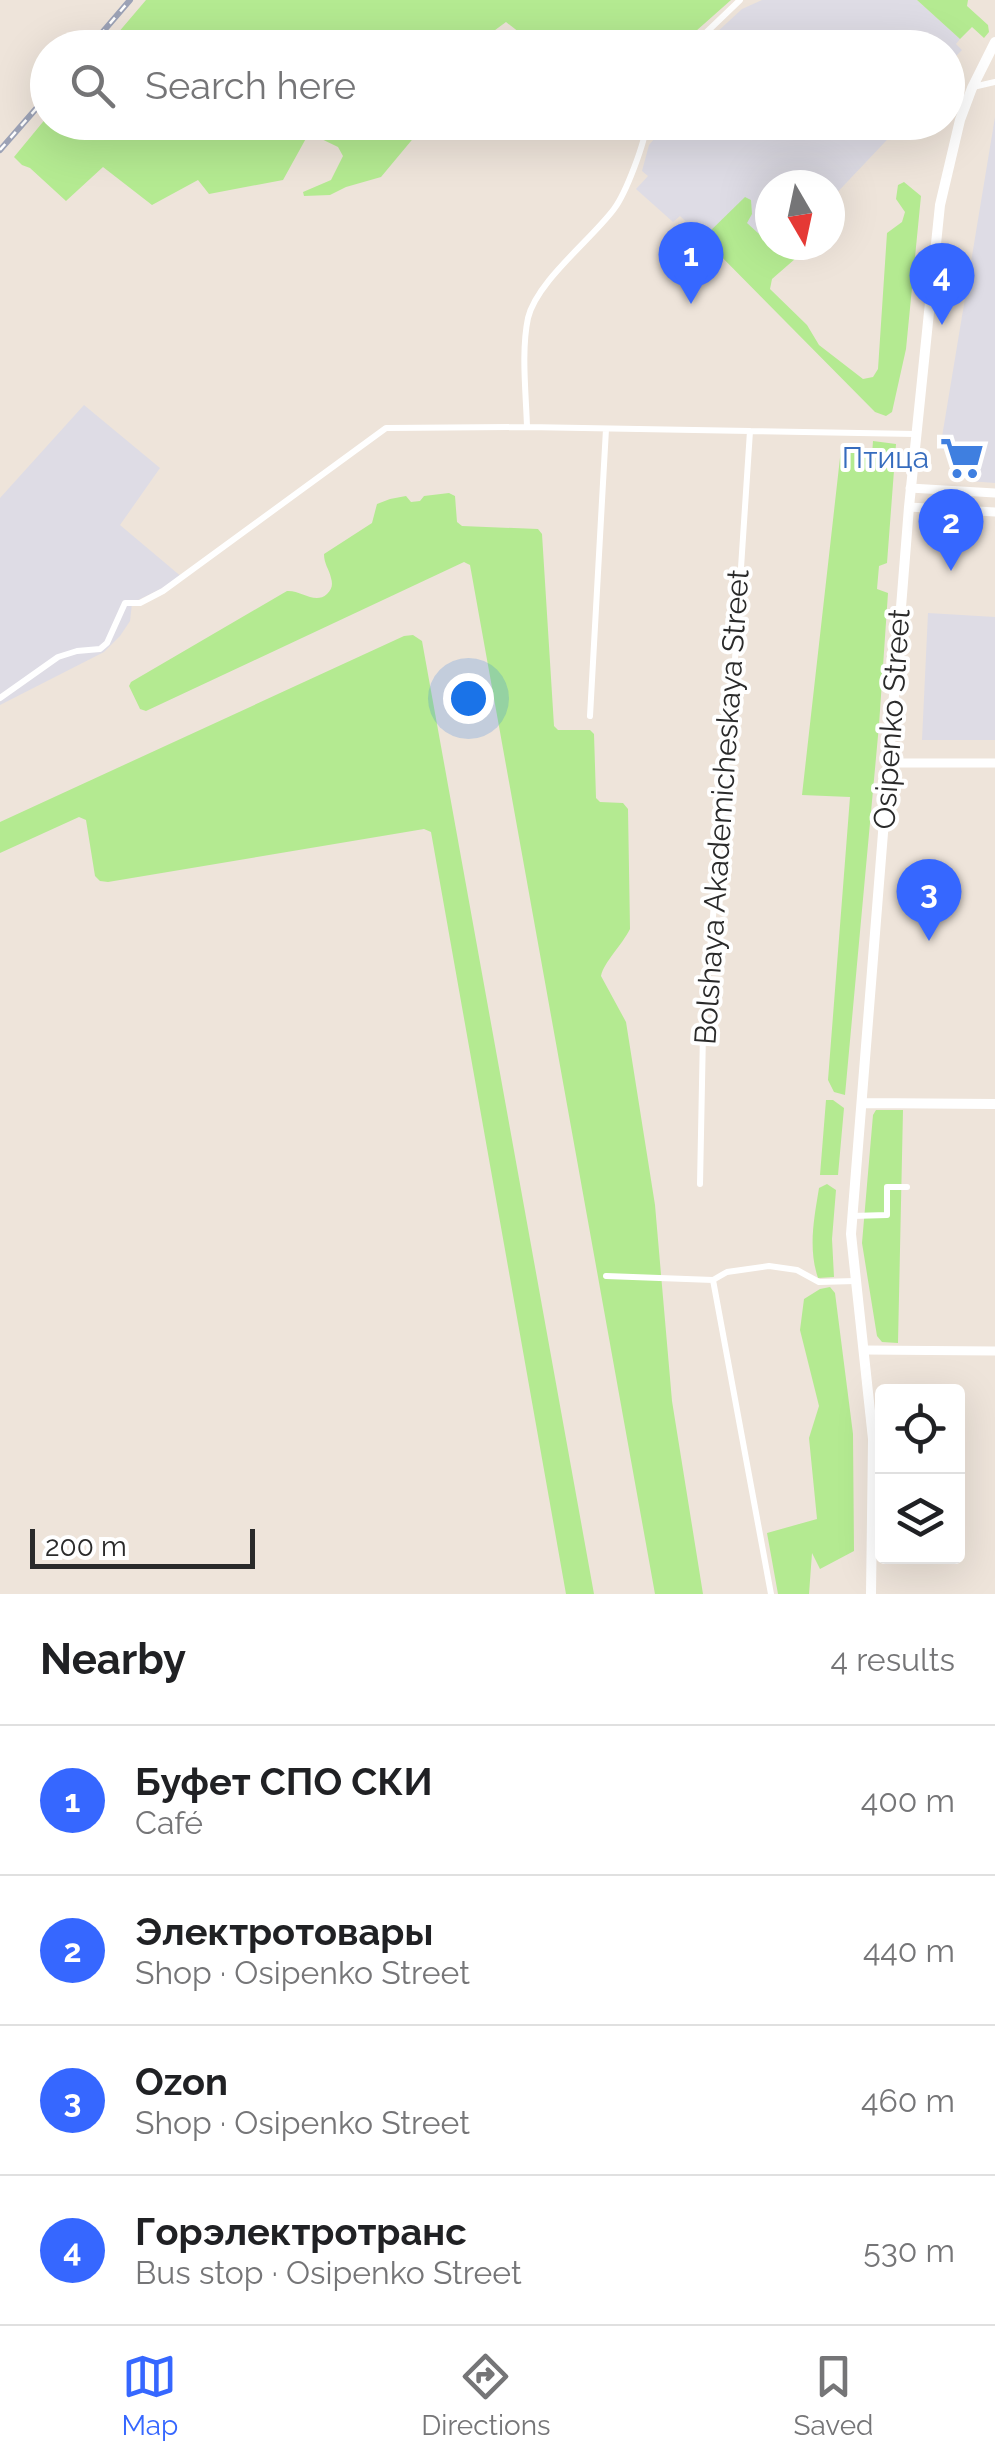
<!DOCTYPE html>
<html lang="en">
<head>
<meta charset="utf-8">
<style>
  body { margin:0; font-family:Raleway,sans-serif; background:#f2f2f2; color:#202124 }
  .controls { position:absolute; right:30px; bottom:30px; display:grid; overflow:hidden; border-radius:10px; box-shadow:0 10px 40px #0002 }
  .controls button { width:90px; height:90px; display:grid; place-items:center; padding:0; border:0; border-bottom:2px solid #e0e0e0; background:#fff; color:#202124; font:50px sans-serif }
  .compass { position:absolute; left:755px; top:170px; width:90px; height:90px; border-radius:50%; background:#fff; box-shadow:0 10px 40px #0002; rotate:171deg }
  .scale { position:absolute; left:30px; bottom:25px; width:225px; box-sizing:border-box; padding-left:10px; border:5px solid #2a2a2a; border-top:0; font-size:28px; line-height:35px; white-space:nowrap; color:#2a2a2a; -webkit-text-stroke:8px #fff; paint-order:stroke }
  .you { position:absolute; left:468px; top:698px; width:35px; height:35px; margin:-25px; border:8px solid #fff; border-radius:50%; background:#1a73e8; box-shadow:0 0 0 15px #1a73e833 }
  .badge { display:grid; place-items:center; width:65px; height:65px; border-radius:50%; background:#3667ff; color:#fff; font-size:32px; font-weight:700 }
  .pin { position:absolute; translate:-50% -82px; filter:drop-shadow(0 2px 5px #0008) }
  .pin::after { content:''; position:absolute; top:52px; width:35px; height:30px; background:inherit; clip-path:polygon(0 0,100% 0,50% 100%) }
  .list { margin:0; padding:0; list-style:none }
  h2 { display:flex; justify-content:space-between; align-items:center; height:130px; margin:0; padding:0 40px; font-size:42px }
  h2 small { font-size:32px; font-weight:400; color:#757577 }
  .list li { display:grid; grid-template-columns:65px 1fr auto; gap:30px; align-items:center; box-sizing:border-box; height:150px; padding:0 40px; border-top:2px solid #e0e0e0 }
  .list b { display:block; font-size:38px; white-space:nowrap }
  .list p { margin:0; font-size:32px; white-space:nowrap; color:#757577 }
  .list em { font-size:32px; font-style:normal; color:#757577 }
  .icon { flex:none; width:55px; height:55px; fill:none; stroke:currentColor; stroke-width:2; stroke-linecap:round; stroke-linejoin:round }
  .map { position:relative; flex:none; width:995px; height:1594px; overflow:hidden }
  .search { position:absolute; background:#fff; box-shadow:0 10px 40px #0002; left:30px; right:30px; top:30px; height:110px; display:flex; align-items:center; gap:25px; box-sizing:border-box; padding:0 35px; border-radius:55px; color:#757577; font-size:38px }
  .sheet { height:730px; background:#fff }
  nav { display:flex; justify-content:space-around; align-items:center; box-sizing:border-box; height:140px; border-top:2px solid #e0e0e0; background:#fff; font-size:28px; color:#757577 }
  nav a { display:grid; justify-items:center; gap:5px }
  nav .on { color:#3667ff }
  .map>svg:first-child { display:block }
  .industrial { fill:#dedce5 }
  .green { fill:#b4ea91 }
  .lines { fill:none; stroke-linecap:round; stroke-linejoin:round }
  .minor { stroke:#fff; stroke-width:6 }
  .tertiary { stroke:#fff; stroke-width:9 }
  .secondary { stroke:#fff; stroke-width:10 }
  .rail-casing { stroke:#9ca2b6; stroke-width:6 }
  .rail { stroke:#fff; stroke-width:2.5; stroke-dasharray:8; stroke-linecap:butt }
  .labels { text-anchor:middle; stroke-width:8; stroke-linejoin:round; paint-order:stroke }
  .shop-label { font-size:30px; fill:#366cbe; stroke:#fff; text-anchor:end }
  .street-label { font-size:30px; fill:#2a2a2a; stroke:#fff }
</style>
</head>
<body>
<div class="map">
<svg width="995" height="1594" viewBox="0 0 995 1594">
  <rect width="100%" height="100%" fill="#eee4da"/>
  <!-- industrial -->
  <path class="industrial" d="M762,0H917L960,39L956,44L962,50L952,60L957,65L948,75V48L701,47L742,9Z
    M995,117V483L969,481L973,451L940,449Z
    M668,123H903L830,200V185H770V245H788L751,284L680,216L673,222L636,189L648,176L642,171L649,145Z
    M84,405L160,468L120,525L183,578L132,603L130,621L120,636L104,652L0,705V498Z
    M928,613L995,617V740H922Z"/>
  <!-- green -->
  <path class="green" d="M146,0H731L678,47H538L506,22L487,36L484,47H106Z
    M917,0H968L967,6L988,25L989,32L984,38L972,27L960,39Z
    M47,117L48,122L426,123L381,177L346,187L330,195L304,196L303,192L331,180L343,156L338,147L309,133L283,180L209,194L198,180L152,205L103,167L66,201L30,168L22,165L14,157Z
    M904,182L921,196L906,349L892,412L886,416L875,412L703,238L745,197L751,200L752,214L747,223L780,253L788,245H811L772,279L770,289L807,325L819,345L863,379L873,377L878,369L887,233L902,222L905,212L896,199L898,185Z
    M873,441L896,444L887,563L879,566L877,589L888,593L879,725L845,1095L834,1092L828,1080L850,797L802,795L841,449L872,455Z
    M449,493L455,496L457,522L462,526L538,529L542,534L554,726L558,730H590L594,734L596,798L600,802L623,803L628,809L630,929C622,945 604,962 601,976L626,1022L655,1205L672,1401L703,1594H655L470,565L464,562L146,711L140,709L129,686L131,682L287,591C301,590 315,605 327,594C332,589 333,585 331,578C329,569 324,564 324,554L372,523L377,504L390,499L406,496L411,502L420,501L424,496Z
    M413,635L422,641L594,1594H566L431,832L424,829L108,882L100,881L95,876L86,820L79,817L0,853V822L404,636Z
    M826,1100H833L844,1108L838,1175H820Z
    M876,1110H903L898,1343L882,1342L877,1336L862,1243L873,1115Z
    M827,1184L836,1190L832,1239L834,1277L818,1278C808,1248 814,1219 819,1188Z
    M830,1287L835,1293L853,1434L854,1551L820,1569L812,1553L809,1594H778L767,1533L817,1519L809,1438L819,1406L800,1330L804,1299L820,1289Z"/>
  <g class="lines">
    <!-- minor -->
    <path class="minor" d="M690,48L740,0
      M973,87L995,82
      M527,427C526,393 521,351 528,318C537,281 591,240 614,209C626,193 645,143 647,122
      M0,698L58,657L77,651L100,649L107,643L125,603H140L163,591L386,428L527,427L915,434
      M590,716L606,429
      M700,1184L703,1033L735,659L750,431
      M852,1216L887,1215V1187H907
      M606,1276L713,1280
      M771,1594L713,1280L727,1272L769,1266L797,1270L819,1282L855,1281"/>
    <!-- tertiary -->
    <path class="tertiary" d="M910,488L995,493
      M909,507L995,512
      M888,763H995
      M864,1350L995,1351"/>
    <!-- secondary -->
    <path class="secondary" d="M863,1103L995,1104
      M871,1594L873,1439L851,1234L909,507L940,205L960,120L972,88L995,42"/>
    <!-- rail casing -->
    <g class="rail-casing">
      <path id="rail" d="M89,48L130,0
        M0,150L48,95"/>
    </g>
    <!-- rail -->
    <use href="#rail" class="rail"/>
  </g>
  <!-- icons -->
  <defs>
    <g id="supermarket-bare" transform="scale(3.45)"><path d="M-6-5.5h2.5l.6 2H6L4.5 2H-2.5L-4.4-4H-6ZM-1.5 3.2a1.3 1.3 0 1 0 .1 0ZM3 3.2a1.3 1.3 0 1 0 .1 0Z" fill="#3f7fe0" stroke="#fff" stroke-width="2.5" paint-order="stroke"/></g>
  </defs>
  <g fill-rule="evenodd">
    <use href="#supermarket-bare" x="962" y="458"/>
  </g>
  <g class="labels">
    <!-- shop labels -->
    <g class="shop-label">
      <text x="929" y="468">Птица</text>
    </g>
    <!-- street labels -->
    <g class="street-label">
      <text transform="translate(892 719) rotate(-86)" y="10">Osipenko Street</text>
      <text transform="translate(722 807) rotate(-86)" y="10">Bolshaya Akademicheskaya Street</text>
    </g>
  </g>
</svg>
<div class="controls">
<button><svg class="icon" aria-label="locate" viewBox="0 0 24 24"><circle cx="12" cy="12" r="6"/><path d="M12 2v4M12 18v4M2 12h4M18 12h4"/></svg></button>
<button><svg class="icon" aria-label="layers" viewBox="0 0 24 24"><path d="M12 4l9 5-9 5-9-5zM3 14l9 5 9-5"/></svg></button>
</div>
<svg class="compass" viewBox="-18 -18 36 36"><path d="M0-13l5 13h-10z" fill="#e53935"/><path d="M0 13l5-13h-10z" fill="#757577"/></svg>
<div class="scale">200 m</div>
<div class="you"></div>
<div class="pin badge" style="left:691px;top:304px">1</div>
<div class="pin badge" style="left:951px;top:571px">2</div>
<div class="pin badge" style="left:929px;top:941px">3</div>
<div class="pin badge" style="left:942px;top:325px">4</div>
<div class="search"><svg class="icon" aria-label="search" viewBox="0 0 24 24"><circle cx="10" cy="10" r="6"/><path d="M15 15l6 6"/></svg>Search here</div>
</div>
<section class="sheet">
<h2>Nearby<small>4 results</small></h2>
<ul class="list">
<li><span class="badge">1</span><div><b>Буфет СПО СКИ</b><p>Café</p></div><em>400 m</em></li>
<li><span class="badge">2</span><div><b>Электротовары</b><p>Shop · Osipenko Street</p></div><em>440 m</em></li>
<li><span class="badge">3</span><div><b>Ozon</b><p>Shop · Osipenko Street</p></div><em>460 m</em></li>
<li><span class="badge">4</span><div><b>Горэлектротранс</b><p>Bus stop · Osipenko Street</p></div><em>530 m</em></li>
</ul>
</section>
<nav>
<a class="on"><svg class="icon" aria-label="map" viewBox="0 0 24 24"><path d="M3 6l6-2 6 2 6-2v14l-6 2-6-2-6 2zM9 4v14M15 6v14"/></svg>Map</a>
<a><svg class="icon" aria-label="directions" viewBox="0 0 24 24"><path d="M12 3l9 9-9 9-9-9zM9 14v-3h6M13 9l2 2-2 2"/></svg>Directions</a>
<a><svg class="icon" aria-label="saved" viewBox="0 0 24 24"><path d="M7 4h10v16l-5-4-5 4z"/></svg>Saved</a>
</nav>
</body>
</html>
